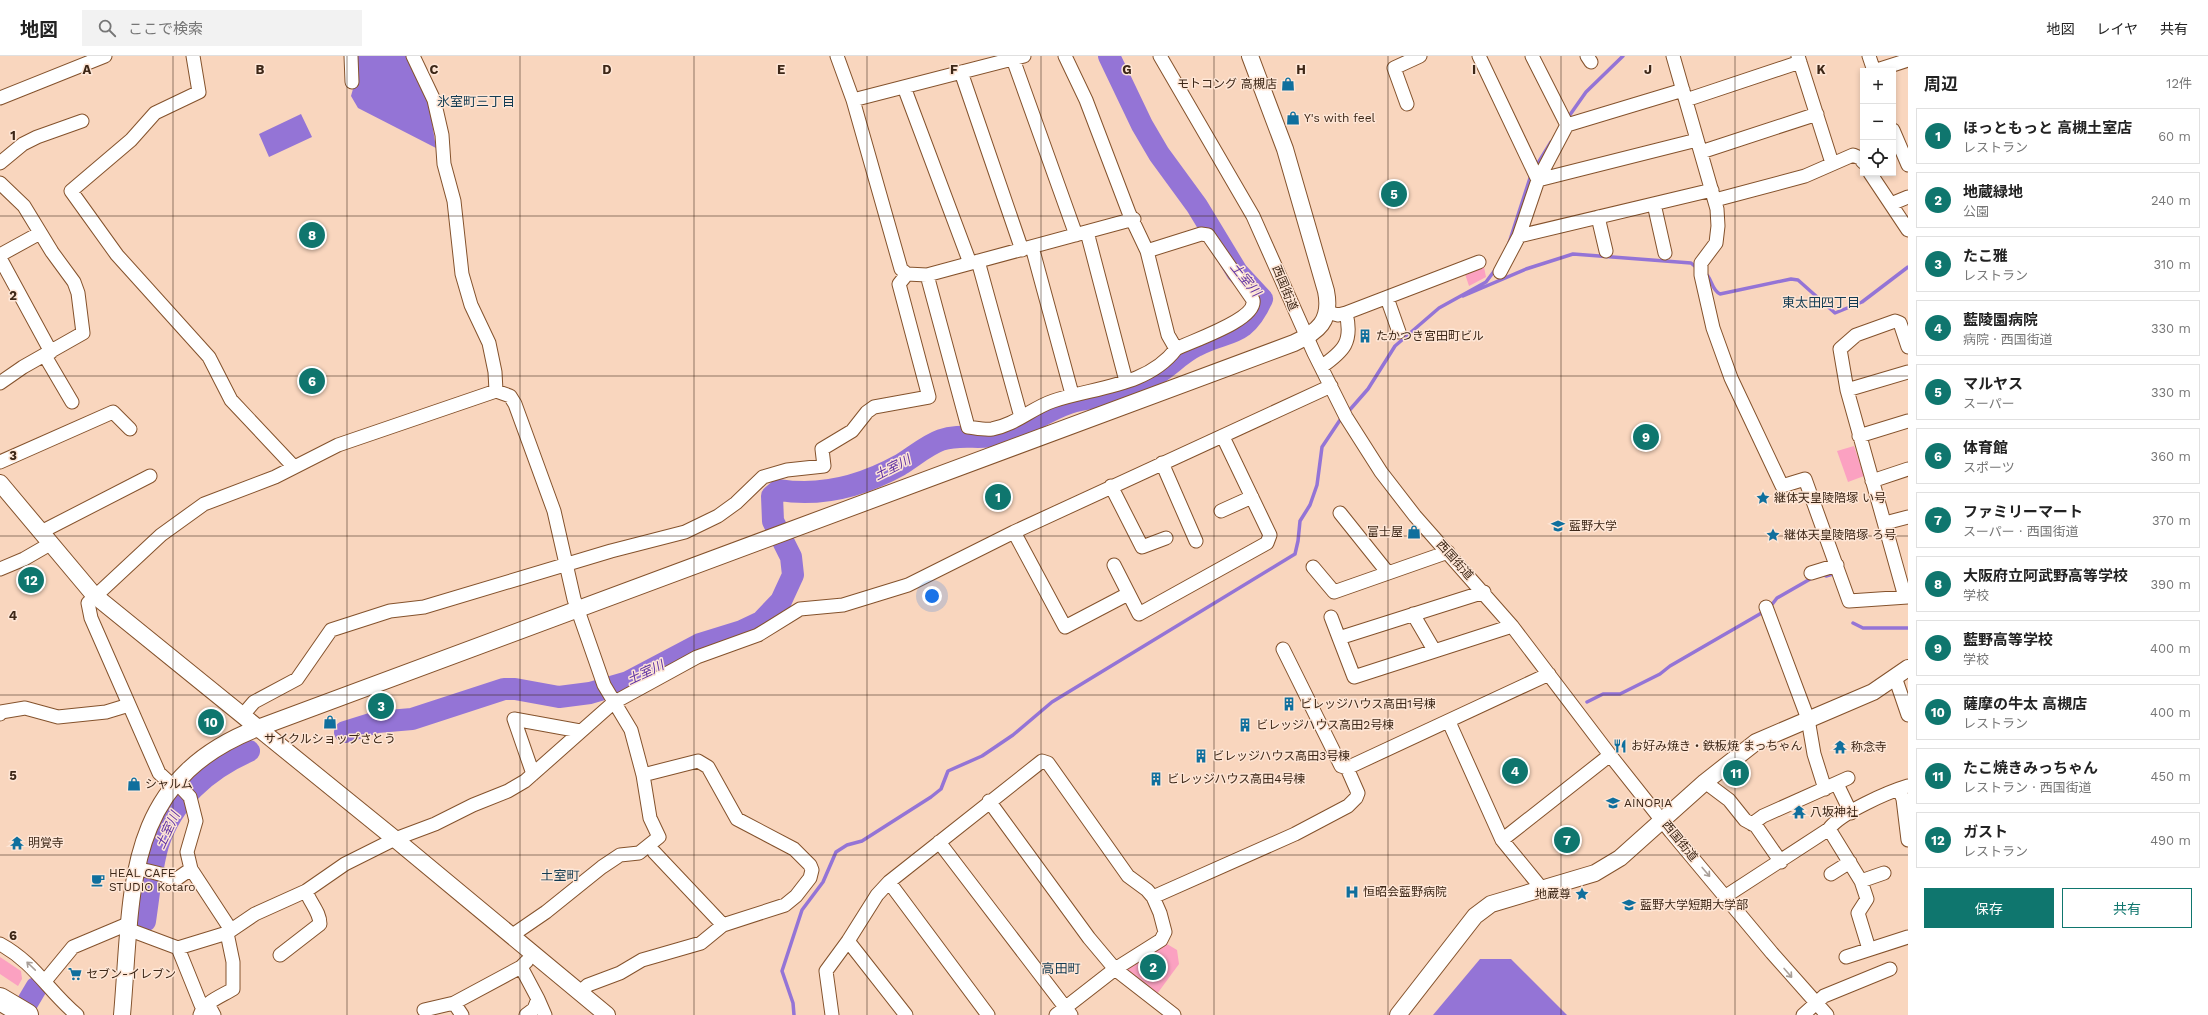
<!DOCTYPE html>
<html lang="ja">
<head>
<meta charset="utf-8">
<style>
  body { margin:0; font-family:"Work Sans","Noto Sans JP",sans-serif; background:#f2f2f2; color:#222 }
  .controls { position:absolute; right:12px; top:12px; display:grid; overflow:hidden; border-radius:0px; box-shadow:0 2px 6px #0003 }
  .controls button { width:36px; height:36px; display:grid; place-items:center; padding:0; border:0; border-bottom:1px solid #e0e0e0; background:#fff; color:#222; font:20px sans-serif }
  .you { position:absolute; left:932px; top:540px; width:14px; height:14px; margin:-10px; border:3px solid #fff; border-radius:50%; background:#1a73e8; box-shadow:0 0 0 6px #1a73e833 }
  .badge { display:grid; place-items:center; width:26px; height:26px; border-radius:50%; background:#0f766e; color:#fff; font-size:13px; font-weight:700 }
  .pin { position:absolute; translate:-50% -50%; border:2px solid #fff; box-shadow:0 1px 4px #0006 }
  .list { margin:0; padding:0; list-style:none }
  h2 { display:flex; justify-content:space-between; align-items:center; height:52px; margin:0; padding:0 16px; font-size:17px }
  h2 small { font-size:13px; font-weight:400; color:#767676 }
  .list li { display:grid; grid-template-columns:26px 1fr auto; gap:12px; align-items:center; box-sizing:border-box; height:56px; margin:0 8px 8px; padding:0 8px; border:1px solid #e0e0e0; border-radius:0px }
  .list b { display:block; font-size:15px; white-space:nowrap }
  .list p { margin:0; font-size:13px; white-space:nowrap; color:#767676 }
  .list em { font-size:13px; font-style:normal; color:#767676 }
  .actions { display:flex; gap:8px; padding:12px 16px }
  .actions a { flex:1; padding:9px 0; border:1px solid #0f766e; border-radius:0px; text-align:center; font-size:14px; color:#0f766e }
  .actions .main { background:#0f766e; color:#fff }
  .icon { flex:none; width:22px; height:22px; fill:none; stroke:currentColor; stroke-width:2; stroke-linecap:round; stroke-linejoin:round }
  .map { position:relative; flex:none; width:1908px; height:959px; overflow:hidden }
  header { display:flex; align-items:center; gap:24px; box-sizing:border-box; height:56px; padding:0 20px; background:#fff; border-bottom:1px solid #e0e0e0 }
  header strong { font-size:19px }
  nav { display:flex; gap:22px; margin-inline-start:auto; font-size:14px }
  .search { width:280px; height:36px; background:#f2f2f2; display:flex; align-items:center; gap:10px; box-sizing:border-box; padding:0 14px; border-radius:0px; color:#767676; font-size:15px }
  main { display:flex }
  aside { flex:1; background:#fff }
  .map>svg:first-child { display:block }
  .green { fill:#fba1c1 }
  .water { fill:#9474d6 }
  .lines { fill:none; stroke-linecap:round; stroke-linejoin:round }
  .stream { stroke:#9474d6; stroke-width:3.5 }
  .river { stroke:#9474d6; stroke-width:22 }
  .minor-casing { stroke:#84522c; stroke-width:15 }
  .tertiary-casing { stroke:#84522c; stroke-width:18 }
  .motorway-casing { stroke:#84522c; stroke-width:24 }
  .minor { stroke:#fff; stroke-width:13 }
  .tertiary { stroke:#fff; stroke-width:16 }
  .motorway { stroke:#fff; stroke-width:22 }
  .oneway { stroke:#a89e97 }
  .grid { fill:none; stroke:#3d2717; stroke-width:1; stroke-opacity:0.55 }
  .labels { text-anchor:middle; stroke-width:3; stroke-linejoin:round; paint-order:stroke }
  .poi-label { font-size:12px; fill:#3d2717; stroke:#fee6d6; text-anchor:start }
  .street-label { font-size:12px; fill:#3d2717; stroke:#fee6d6 }
  .neighbourhood-label { font-size:13px; fill:#123b52; stroke:#fee6d6 }
  .water-label { font-size:13px; font-style:italic; fill:#5f31a4; stroke:#fee6d6 }
  .grid-label { font-size:13px; text-anchor:middle; font-weight:bold; fill:#3d2717; stroke:#fee6d6; stroke-width:3; stroke-linejoin:round; paint-order:stroke }
</style>
</head>
<body>
<header>
<strong>地図</strong>
<div class="search"><svg class="icon" aria-label="search" viewBox="0 0 24 24"><circle cx="10" cy="10" r="6"/><path d="M15 15l6 6"/></svg>ここで検索</div>
<nav><a>地図</a><a>レイヤ</a><a>共有</a></nav>
</header>
<main>
<div class="map">
<svg width="1908" height="959" viewBox="0 0 1908 959">
  <rect width="100%" height="100%" fill="#f9d6be"/>
  <!-- green -->
  <path class="green" d="M1484,211L1486,221L1469,230L1465,218Z
    M1854,390L1864,420L1848,426L1837,395Z
    M1167,888L1177,894L1179,908L1157,938L1124,913Z
    M0,901L21,915L22,923L18,930L0,918Z"/>
  <!-- water -->
  <path class="water" d="M356,0H407L429,47L436,92L358,52L351,40L358,15Z
    M301,58L312,81L269,101L259,78Z
    M1480,903H1511L1567,959H1433Z"/>
  <g class="lines">
    <!-- stream -->
    <path class="stream" d="M1567,63L1586,36L1623,0
      M1535,112L1551,86
      M1509,187L1531,119
      M1704,216C1712,221 1711,234 1720,238L1791,223L1798,224L1835,257L1862,246L1908,211
      M1463,240L1526,213L1573,198L1691,207L1697,212
      M1347,357L1368,333L1395,290L1439,252L1486,226L1495,214
      M1821,518L1826,520L1836,517
      M1770,551L1777,542L1812,522
      M1853,567L1863,572H1908
      M1587,646L1603,638H1620L1660,618L1670,610L1765,555
      M794,959L793,947L782,915L802,854L823,826L836,796L847,789L862,785L931,741L941,733L948,715L982,700L1013,679L1052,646L1295,498L1298,485L1300,465L1310,449L1317,429L1322,391L1342,361"/>
    <!-- river -->
    <path class="river" d="M345,676L377,666L412,663L504,633H515L559,641L590,637L628,626L700,588L742,575L761,566L781,545L793,519L791,501L773,465L772,440L779,434C822,441 862,430 900,409C913,401 927,389 941,384C961,377 980,384 998,379C1024,372 1045,355 1069,347C1081,343 1093,342 1105,340C1119,337 1135,331 1147,324C1167,314 1178,299 1196,290C1228,273 1244,283 1262,243L1237,216L1197,150L1159,98L1142,69L1109,0
      M145,865C149,839 151,813 158,789C172,744 208,713 249,695
      M20,959L36,932"/>
    <!-- minor casing -->
    <g class="minor-casing">
      <path id="minor" d="M193,0L199,36L155,57L131,84L71,135L117,199L209,301L231,344L294,411
        M351,0L352,26
        M413,0L434,44L442,79L444,108L454,145L462,218L471,249L489,287L495,316L496,335
        M837,0L853,44L901,213L907,218L927,219L1134,163
        M1160,0L1253,160L1314,297L1346,361L1381,416L1415,460L1512,570L1610,699L1671,776L1772,897L1827,959
        M1479,0L1538,124L1697,84
        M1532,0L1567,69
        M1587,0L1591,6
        M1673,0L1717,153L1718,170L1716,187L1701,207V219L1713,272L1731,322L1782,430L1805,423L1849,545L1908,541
        M1798,0L1832,107
        M1869,0L1874,15
        M1013,3L1076,179
        M1874,15L1908,4
        M961,16L1022,194
        M904,31L970,207
        M1683,34L1567,69L1538,124L1519,180L1712,134
        M0,42L105,0
        M853,44L1024,0
        M1686,44L1800,6
        M1407,48L1394,12L1420,0
        M1893,74L1908,109
        M1701,96L1817,58
        M0,107L23,88L37,81L82,65
        M1870,117L1908,174
        M0,127L24,150L52,196L74,226L78,237L83,277L23,311L0,327
        M1715,144L1805,120L1853,99L1860,102L1863,106
        M1654,148L1665,197
        M1891,148L1908,141
        M1598,161L1606,195
        M1087,176L1126,325
        M1032,191L1072,338
        M1147,195L1201,178L1208,179L1253,244C1257,264 1191,285 1176,293
        M0,199L40,177
        M0,202L51,296
        M978,205L1021,361
        M1500,216L1519,180
        M927,219L968,371C976,372 985,374 992,373C1015,369 1032,352 1053,345C1094,331 1147,331 1176,293L1168,279L1147,195L1129,157L1086,44L1065,0
        M1387,242L1399,276
        M1327,256L1338,259L1346,257L1479,206
        M45,300L72,346
        M1321,311C1344,295 1353,286 1346,257
        M1847,334L1908,316
        M1859,380L1908,365
        M0,406L113,356L130,373
        M1162,407L1196,485
        M1872,425L1908,413
        M1111,430L1142,491L1166,482
        M1221,455L1252,441
        M1340,457L1388,517
        M1885,467L1908,461
        M41,476L150,420
        M1014,476L1065,571L1128,538
        M1114,509L1139,558L1267,487L1270,479L1223,381
        M1313,511L1334,536L1448,496
        M0,513L24,503L50,488
        M1811,517L1837,509
        M1905,541L1847,334L1840,293L1856,279L1895,265L1900,267L1908,291
        M1766,551L1808,663L1814,698L1825,733
        M1413,558L1434,594
        M1331,561L1339,582L1484,536
        M1339,582L1354,621L1512,570
        M1283,593L1341,710L1347,712L1549,618
        M1895,621L1908,659
        M248,653L254,646L297,623L331,574L390,555L424,551L611,495L685,476L718,460L736,447L763,421L787,414L824,410L822,393L852,375L867,356L874,351L929,341L899,228L907,218
        M0,658L1,656L25,652L58,661L106,656L129,649
        M1449,666L1502,784L1543,834
        M533,718L514,663L580,675
        M176,726L190,741L196,765L187,796L191,813L231,874
        M1705,726L1729,744L1745,764L1756,770L1781,806
        M1837,728L1851,757
        M173,730L159,717L91,562L88,547L161,479L204,448L275,421L338,389L496,335L510,340L515,348L554,455L574,543L604,629L631,674L643,719L698,705L708,711L737,763L794,793L810,809L812,814L810,822L796,840L785,849L723,869L701,887L642,904L620,917L588,929L580,936
        M1899,733L1903,743L1908,784
        M989,745L1089,882L1115,913L1174,959
        M1752,768L1763,760L1848,722
        M1829,773L1861,825L1867,843L1858,857L1869,893
        M1502,784L1610,699
        M939,786L1071,959
        M654,796L723,869
        M136,812C150,816 163,817 175,824L191,813
        M1831,818L1850,806
        M1861,825L1884,817
        M889,826L988,959
        M1726,840L1829,773C1840,757 1888,736 1908,730
        M1153,841L1295,778L1348,750L1356,742L1358,737L1347,712
        M130,874L178,892L227,877L255,858L306,835L345,808L395,783L435,768L473,749L508,735L525,725L613,647L697,601L758,579L800,553L843,549L908,529L1014,476L1331,330
        M511,880L546,856L602,811L620,799L639,797L659,781L650,762L643,719
        M848,885L906,959
        M0,888C35,907 48,935 77,959
        M178,892L201,949L208,948L214,959
        M280,899L320,868C320,856 310,847 306,835
        M1846,901L1908,881
        M45,925L73,891L130,867
        M538,943L545,959
        M454,947L462,959
        M424,954L454,947L521,911
        M200,959C204,946 222,940 233,933V906L227,877
        M526,959L534,953L538,943L521,911L527,905
        M832,959L826,915L848,885L877,839L889,826L1042,705L1048,707L1128,820L1147,834L1153,841L1160,857L1165,876L1161,884L1115,913L1056,959
        M1803,959L1824,940L1890,913"/>
    </g>
    <!-- tertiary casing -->
    <g class="tertiary-casing">
      <path id="tertiary" d="M0,427L94,539L395,783L607,959
        M122,959C133,836 121,725 258,672L1294,287C1318,276 1332,265 1326,235L1285,93L1250,0
        M1398,959L1475,860L1491,848L1595,817L1620,802L1705,726L1756,686L1873,636L1908,612"/>
    </g>
    <!-- motorway casing -->
    <g class="motorway-casing">
      <path id="motorway" d="M0,943L27,959"/>
    </g>
    <!-- minor -->
    <use href="#minor" class="minor"/>
    <!-- tertiary -->
    <use href="#tertiary" class="tertiary"/>
    <!-- motorway -->
    <use href="#motorway" class="motorway"/>
  </g>
  <!-- one-way arrows -->
  <defs><path id="oneway-shaft" d="M-6 0H5M1.5-3L5.5 0L1.5 3" fill="none" stroke-width="1.6" stroke-linecap="round" stroke-linejoin="round"/></defs>
  <g class="oneway">
    <use href="#oneway-shaft" transform="translate(1706 816) rotate(50)"/>
    <use href="#oneway-shaft" transform="translate(31 910) rotate(-136)"/>
    <use href="#oneway-shaft" transform="translate(1788 917) rotate(49)"/>
  </g>
  <!-- grid -->
  <path class="grid" d="M173,0V959M347,0V959M520,0V959M694,0V959M867,0V959M1041,0V959M1214,0V959M1388,0V959M1561,0V959M1735,0V959M0,160H1908M0,320H1908M0,480H1908M0,639H1908M0,799H1908"/>
  <!-- icons -->
  <defs>
    <g id="shop-bare" transform="scale(1.08)"><path d="M-5-2.5h2.3a2.7 3.5 0 0 1 5.4 0H5L5.5 6h-11ZM-1.5-2.5h3a1.5 2.3 0 0 0-3 0Z" fill="#0f6f9d" stroke="#fee6d6" stroke-width="2.5" paint-order="stroke"/></g>
    <g id="building-bare" transform="scale(1.08)"><path d="M-4-6H4V6H1V3H-1V6H-4ZM-2.5-4.3h1.7v1.8h-1.7ZM.8-4.3h1.7v1.8H.8ZM-2.5-1h1.7V.8h-1.7ZM.8-1h1.7V.8H.8Z" fill="#0f6f9d" stroke="#fee6d6" stroke-width="2.5" paint-order="stroke"/></g>
    <g id="sight-bare" transform="scale(1.08)"><path d="M0-6L1.8-2.2L6-1.7L2.9 1.2L3.7 5.4L0 3.3L-3.7 5.4L-2.9 1.2L-6-1.7L-1.8-2.2Z" fill="#0f6f9d" stroke="#fee6d6" stroke-width="2.5" paint-order="stroke"/></g>
    <g id="university-bare" transform="scale(1.08)"><path d="M0-5L7-2L0 1L-7-2ZM-4 1L0 2.5L4 1V4Q0 6-4 4Z" fill="#0f6f9d" stroke="#fee6d6" stroke-width="2.5" paint-order="stroke"/></g>
    <g id="restaurant-bare" transform="scale(1.08)"><path d="M-5-6h1v4h1v-4h1v4h1v-4h1v5L-1.5 .5V6h-2V.5L-5-1ZM5-6V6H3V1.5H1.5Q1.5-4 5-6Z" fill="#0f6f9d" stroke="#fee6d6" stroke-width="2.5" paint-order="stroke"/></g>
    <g id="temple-bare" transform="scale(1.08)"><path d="M0-6L5-2H3V0L6.5 2.5H4V6H1.5V3h-3V6H-4V2.5H-6.5L-3 0V-2H-5Z" fill="#0f6f9d" stroke="#fee6d6" stroke-width="2.5" paint-order="stroke"/></g>
    <g id="school-bare" transform="scale(1.08)"><path d="M0-5L7-2L0 1L-7-2ZM-4 1L0 2.5L4 1V4Q0 6-4 4Z" fill="#0f6f9d" stroke="#fee6d6" stroke-width="2.5" paint-order="stroke"/></g>
    <g id="cafe-bare" transform="scale(1.08)"><path d="M-5.5-4.5H6V0H3Q3 3.5 0 3.5H-2.5Q-5.5 3.5-5.5 0ZM3-3.2v2h1.7v-2ZM-6 4.5H4V6H-6Z" fill="#0f6f9d" stroke="#fee6d6" stroke-width="2.5" paint-order="stroke"/></g>
    <g id="hospital-bare" transform="scale(1.08)"><path d="M-5-5h3v3.5h4V-5h3V5h-3V1.5h-4V5h-3Z" fill="#0f6f9d" stroke="#fee6d6" stroke-width="2.5" paint-order="stroke"/></g>
    <g id="supermarket-bare" transform="scale(1.08)"><path d="M-6-5.5h2.5l.6 2H6L4.5 2H-2.5L-4.4-4H-6ZM-1.5 3.2a1.3 1.3 0 1 0 .1 0ZM3 3.2a1.3 1.3 0 1 0 .1 0Z" fill="#0f6f9d" stroke="#fee6d6" stroke-width="2.5" paint-order="stroke"/></g>
  </defs>
  <g fill-rule="evenodd">
    <use href="#shop-bare" x="1288" y="28"/>
    <use href="#shop-bare" x="1293" y="62"/>
    <use href="#building-bare" x="1365" y="280"/>
    <use href="#sight-bare" x="1763" y="442"/>
    <use href="#university-bare" x="1558" y="470"/>
    <use href="#shop-bare" x="1414" y="476"/>
    <use href="#sight-bare" x="1773" y="479"/>
    <use href="#building-bare" x="1289" y="648"/>
    <use href="#shop-bare" x="330" y="666"/>
    <use href="#building-bare" x="1245" y="669"/>
    <use href="#restaurant-bare" x="1620" y="690"/>
    <use href="#temple-bare" x="1840" y="691"/>
    <use href="#building-bare" x="1201" y="700"/>
    <use href="#building-bare" x="1156" y="723"/>
    <use href="#shop-bare" x="134" y="728"/>
    <use href="#school-bare" x="1613" y="747"/>
    <use href="#temple-bare" x="1799" y="756"/>
    <use href="#temple-bare" x="17" y="787"/>
    <use href="#cafe-bare" x="98" y="824"/>
    <use href="#hospital-bare" x="1352" y="836"/>
    <use href="#sight-bare" x="1582" y="838"/>
    <use href="#university-bare" x="1629" y="849"/>
    <use href="#supermarket-bare" x="75" y="918"/>
  </g>
  <g class="labels">
    <!-- poi labels -->
    <g class="poi-label">
      <text x="1277" y="32" text-anchor="end">モトコング 高槻店</text>
      <text x="1304" y="66">Y's with feel</text>
      <text x="1376" y="284">たかつき宮田町ビル</text>
      <text x="1774" y="446">継体天皇陵陪塚 い号</text>
      <text x="1569" y="474">藍野大学</text>
      <text x="1403" y="480" text-anchor="end">富士屋</text>
      <text x="1784" y="483">継体天皇陵陪塚 ろ号</text>
      <text x="1300" y="652">ビレッジハウス高田1号棟</text>
      <text x="1256" y="673">ビレッジハウス高田2号棟</text>
      <text x="330" y="687" text-anchor="middle">サイクルショップさとう</text>
      <text x="1631" y="694">お好み焼き・鉄板焼 まっちゃん</text>
      <text x="1851" y="695">称念寺</text>
      <text x="1212" y="704">ビレッジハウス高田3号棟</text>
      <text x="1167" y="727">ビレッジハウス高田4号棟</text>
      <text x="145" y="732">シャルム</text>
      <text x="1624" y="751">AINOPIA</text>
      <text x="1810" y="760">八坂神社</text>
      <text x="28" y="791">明覚寺</text>
      <text x="109" y="821">HEAL CAFE<tspan x="109" dy="14">STUDIO Kotaro</tspan></text>
      <text x="1363" y="840">恒昭会藍野病院</text>
      <text x="1571" y="842" text-anchor="end">地蔵尊</text>
      <text x="1640" y="853">藍野大学短期大学部</text>
      <text x="86" y="922">セブン-イレブン</text>
    </g>
    <!-- street labels -->
    <g class="street-label">
      <text transform="translate(1285 232) rotate(68)" y="4">西国街道</text>
      <text transform="translate(1455 504) rotate(48)" y="4">西国街道</text>
      <text transform="translate(1680 785) rotate(51)" y="4">西国街道</text>
    </g>
    <!-- neighbourhood labels -->
    <g class="neighbourhood-label">
      <text x="476" y="50">氷室町三丁目</text>
      <text x="1821" y="251">東太田四丁目</text>
      <text x="560" y="824">土室町</text>
      <text x="1061" y="917">高田町</text>
    </g>
    <!-- water labels -->
    <g class="water-label">
      <text transform="translate(1246 223) rotate(51)" y="5">土室川</text>
      <text transform="translate(892 411) rotate(-27)" y="5">土室川</text>
      <text transform="translate(645 616) rotate(-25)" y="5">土室川</text>
      <text transform="translate(167 774) rotate(-65)" y="5">土室川</text>
    </g>
  </g>
  <g class="grid-label">
    <text x="87" y="18">A</text>
    <text x="260" y="18">B</text>
    <text x="434" y="18">C</text>
    <text x="607" y="18">D</text>
    <text x="781" y="18">E</text>
    <text x="954" y="18">F</text>
    <text x="1127" y="18">G</text>
    <text x="1301" y="18">H</text>
    <text x="1474" y="18">I</text>
    <text x="1648" y="18">J</text>
    <text x="1821" y="18">K</text>
    <text x="13" y="84">1</text>
    <text x="13" y="244">2</text>
    <text x="13" y="404">3</text>
    <text x="13" y="564">4</text>
    <text x="13" y="724">5</text>
    <text x="13" y="884">6</text>
  </g>
</svg>
<div class="controls">
<button>+</button>
<button>−</button>
<button><svg class="icon" aria-label="locate" viewBox="0 0 24 24"><circle cx="12" cy="12" r="6"/><path d="M12 2v4M12 18v4M2 12h4M18 12h4"/></svg></button>
</div>
<div class="you"></div>
<div class="pin badge" style="left:998px;top:441px">1</div>
<div class="pin badge" style="left:1153px;top:911px">2</div>
<div class="pin badge" style="left:381px;top:650px">3</div>
<div class="pin badge" style="left:1515px;top:715px">4</div>
<div class="pin badge" style="left:1394px;top:138px">5</div>
<div class="pin badge" style="left:312px;top:325px">6</div>
<div class="pin badge" style="left:1567px;top:784px">7</div>
<div class="pin badge" style="left:312px;top:179px">8</div>
<div class="pin badge" style="left:1646px;top:381px">9</div>
<div class="pin badge" style="left:211px;top:666px">10</div>
<div class="pin badge" style="left:1736px;top:717px">11</div>
<div class="pin badge" style="left:31px;top:524px">12</div>
</div>
<aside>
<h2>周辺<small>12件</small></h2>
<ul class="list">
<li><span class="badge">1</span><div><b>ほっともっと 高槻土室店</b><p>レストラン</p></div><em>60 m</em></li>
<li><span class="badge">2</span><div><b>地蔵緑地</b><p>公園</p></div><em>240 m</em></li>
<li><span class="badge">3</span><div><b>たこ雅</b><p>レストラン</p></div><em>310 m</em></li>
<li><span class="badge">4</span><div><b>藍陵園病院</b><p>病院 · 西国街道</p></div><em>330 m</em></li>
<li><span class="badge">5</span><div><b>マルヤス</b><p>スーパー</p></div><em>330 m</em></li>
<li><span class="badge">6</span><div><b>体育館</b><p>スポーツ</p></div><em>360 m</em></li>
<li><span class="badge">7</span><div><b>ファミリーマート</b><p>スーパー · 西国街道</p></div><em>370 m</em></li>
<li><span class="badge">8</span><div><b>大阪府立阿武野高等学校</b><p>学校</p></div><em>390 m</em></li>
<li><span class="badge">9</span><div><b>藍野高等学校</b><p>学校</p></div><em>400 m</em></li>
<li><span class="badge">10</span><div><b>薩摩の牛太 高槻店</b><p>レストラン</p></div><em>400 m</em></li>
<li><span class="badge">11</span><div><b>たこ焼きみっちゃん</b><p>レストラン · 西国街道</p></div><em>450 m</em></li>
<li><span class="badge">12</span><div><b>ガスト</b><p>レストラン</p></div><em>490 m</em></li>
</ul>
<div class="actions"><a class="main">保存</a><a>共有</a></div>
</aside>
</main>
</body>
</html>
